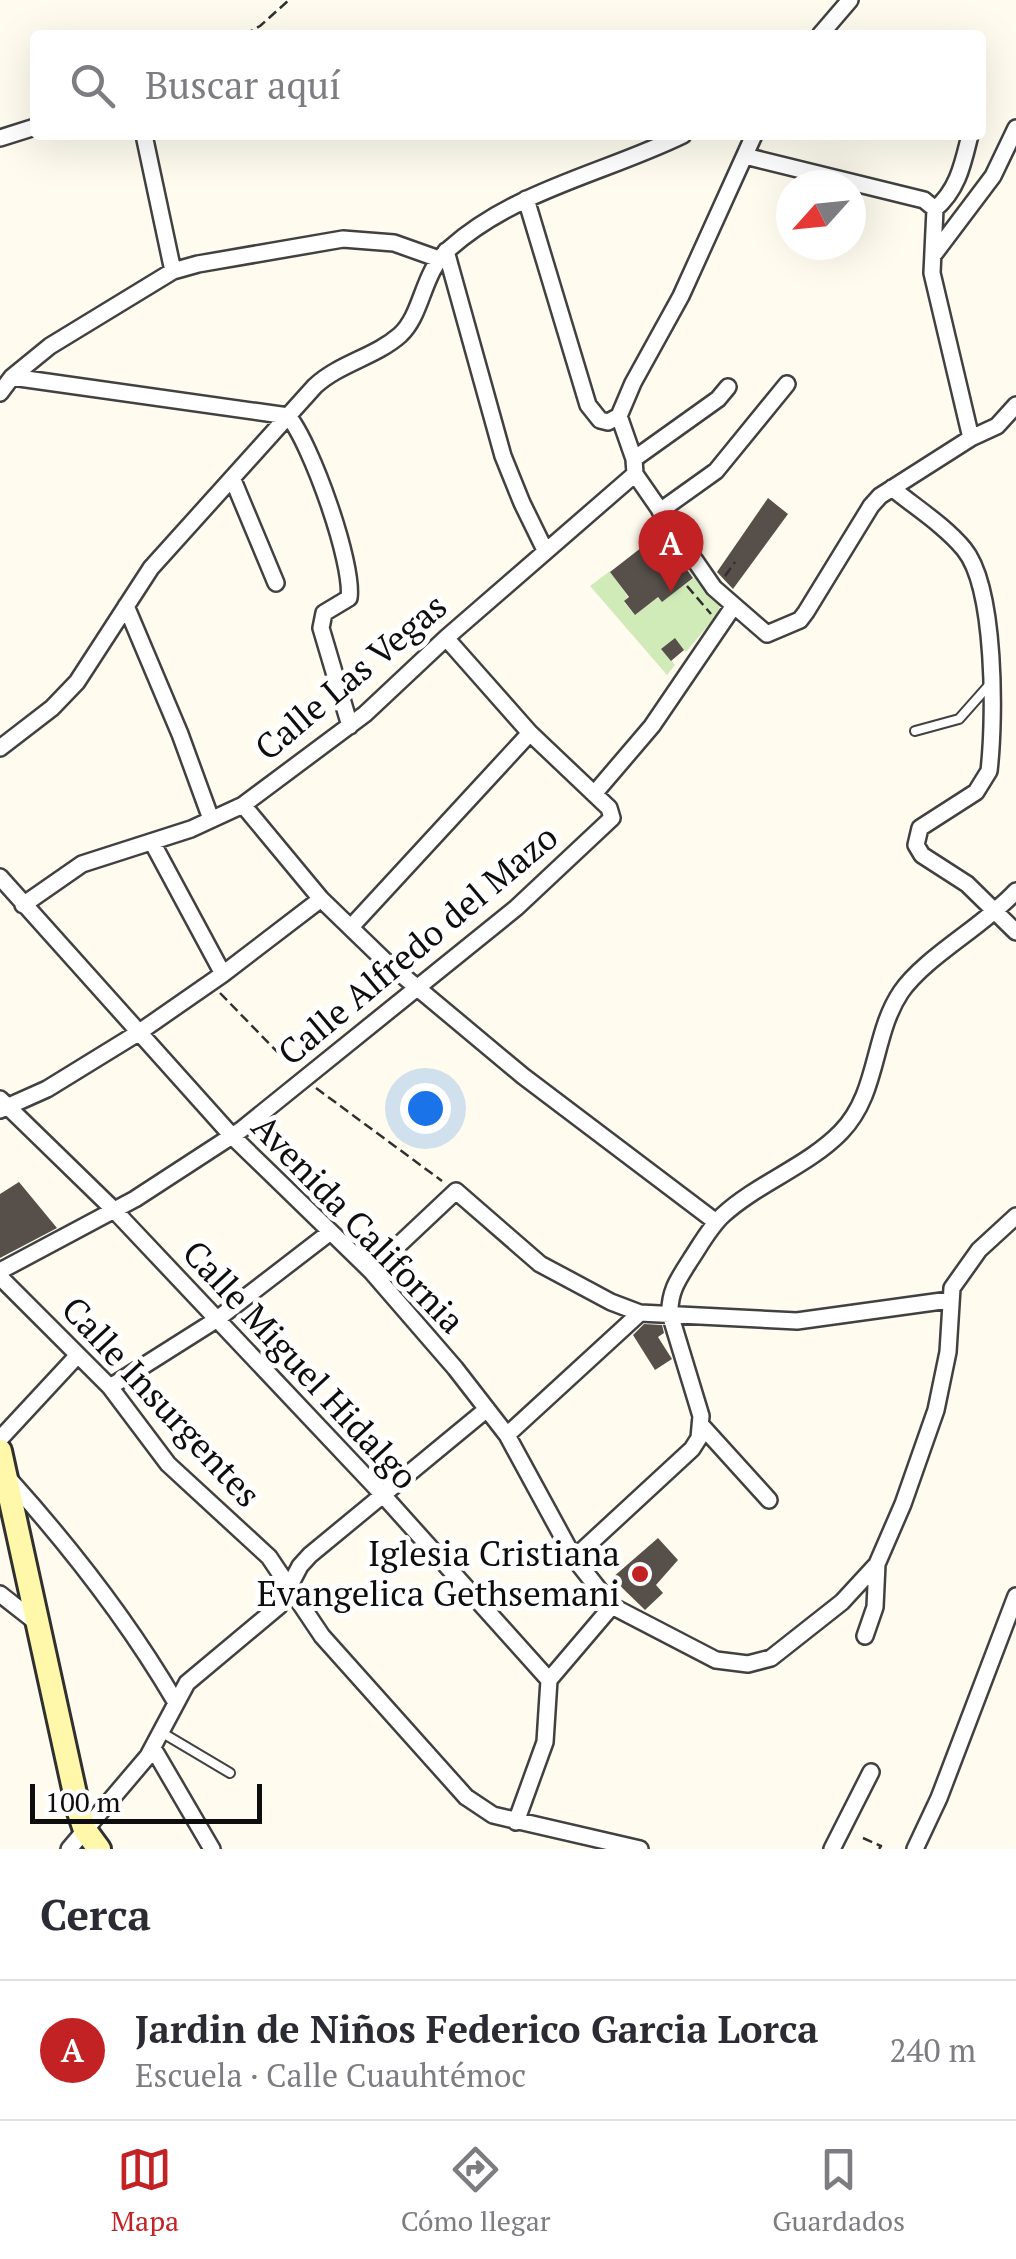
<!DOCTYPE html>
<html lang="es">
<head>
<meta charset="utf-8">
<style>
  body { margin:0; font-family:"PT Serif",serif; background:#f7f7f7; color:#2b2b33 }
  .compass { position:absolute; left:776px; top:170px; width:90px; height:90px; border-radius:50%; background:#fff; box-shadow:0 10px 40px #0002; rotate:243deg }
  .scale { position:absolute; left:30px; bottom:25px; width:232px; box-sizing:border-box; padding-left:10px; border:5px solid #0e0e0e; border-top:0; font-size:28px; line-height:35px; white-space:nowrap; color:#0e0e0e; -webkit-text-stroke:8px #fff; paint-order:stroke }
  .you { position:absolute; left:425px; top:1108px; width:35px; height:35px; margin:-25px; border:8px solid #fff; border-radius:50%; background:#1a73e8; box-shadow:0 0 0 15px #1a73e833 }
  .badge { display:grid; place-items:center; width:65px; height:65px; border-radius:50%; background:#c32225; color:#fff; font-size:32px; font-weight:700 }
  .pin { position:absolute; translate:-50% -82px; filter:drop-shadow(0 2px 5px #0008) }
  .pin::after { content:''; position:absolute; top:52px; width:35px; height:30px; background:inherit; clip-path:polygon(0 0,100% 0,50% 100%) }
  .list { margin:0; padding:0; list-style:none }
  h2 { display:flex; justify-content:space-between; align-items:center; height:130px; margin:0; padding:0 40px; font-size:42px }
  h2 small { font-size:32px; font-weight:400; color:#7c7c81 }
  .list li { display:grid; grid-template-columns:65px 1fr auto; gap:30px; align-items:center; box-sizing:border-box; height:140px; padding:0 40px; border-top:2px solid #e1e1e2 }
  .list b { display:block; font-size:38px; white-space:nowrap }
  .list p { margin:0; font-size:32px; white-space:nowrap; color:#7c7c81 }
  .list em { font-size:32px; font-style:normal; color:#7c7c81 }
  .icon { flex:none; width:55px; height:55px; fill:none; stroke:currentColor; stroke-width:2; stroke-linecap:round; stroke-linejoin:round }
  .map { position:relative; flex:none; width:1016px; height:1849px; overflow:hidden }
  .search { position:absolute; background:#fff; box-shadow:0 10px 40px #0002; left:30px; right:30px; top:30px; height:110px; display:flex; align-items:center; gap:25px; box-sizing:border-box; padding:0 35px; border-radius:10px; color:#7c7c81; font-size:38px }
  .sheet { height:270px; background:#fff }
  nav { display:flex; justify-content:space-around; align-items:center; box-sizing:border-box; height:140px; border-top:2px solid #e1e1e2; background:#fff; font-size:28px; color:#7c7c81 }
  nav a { display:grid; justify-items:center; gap:5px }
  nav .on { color:#c32225 }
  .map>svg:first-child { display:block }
  .green { fill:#d1ebb8 }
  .building { fill:#57504a }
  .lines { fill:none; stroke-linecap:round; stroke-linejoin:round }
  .service-casing { stroke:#414141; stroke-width:12 }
  .minor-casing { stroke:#414141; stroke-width:20 }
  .secondary-casing { stroke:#303030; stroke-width:28 }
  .path { stroke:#303030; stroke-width:2.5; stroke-dasharray:10 5; stroke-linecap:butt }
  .service { stroke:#fff; stroke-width:8 }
  .minor { stroke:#fff; stroke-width:15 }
  .secondary { stroke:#fff8aa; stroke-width:22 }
  .poi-dot { fill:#c32225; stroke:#fff; stroke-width:4 }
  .labels { text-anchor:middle; stroke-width:10; stroke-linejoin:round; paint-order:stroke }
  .street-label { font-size:35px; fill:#0e0e0e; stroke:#fff }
  .poi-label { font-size:35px; fill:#0e0e0e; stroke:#fff; text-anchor:end }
</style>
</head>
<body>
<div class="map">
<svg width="1016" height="1849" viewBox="0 0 1016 1849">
  <rect width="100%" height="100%" fill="#fffcef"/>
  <!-- green -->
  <path class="green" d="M610,571L628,597L624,602L635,615L657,597L662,601L697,576L720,605L717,615L686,652L675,639L662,650L675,665L667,675L590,586Z"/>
  <!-- building -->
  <path class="building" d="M768,498L788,514L733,589L717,572Z
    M655,537L670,560L676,555L693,578L662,602L658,597L635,615L624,601L629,597L610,572Z
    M675,638L684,650L671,661L661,649Z
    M19,1182L57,1228L0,1258V1194Z
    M644,1324L662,1325L664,1333L658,1337L672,1359L655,1370L633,1335Z
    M658,1538L678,1560L656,1585L663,1593L645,1610L612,1578Z"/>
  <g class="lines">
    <!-- service casing -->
    <g class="service-casing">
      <path id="service" d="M915,731L959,719L990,684
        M161,1732L230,1773"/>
    </g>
    <!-- minor casing -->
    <g class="minor-casing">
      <path id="minor" d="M820,35L850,0
        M144,135L173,271
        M754,135L681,296L633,383L619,416L634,459L635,474L714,588L767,634L800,620L806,612L871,506L880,496L971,438L997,426L1016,405
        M0,138L35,127
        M745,156L924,200L935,209
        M526,199L588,405L600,420L608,422L619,416
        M935,209L932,273L971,438
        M935,209C958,190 963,163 970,135
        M446,251L503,456L522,503L545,550
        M935,253L993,176L1016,128
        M12,377L288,416C311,443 354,564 349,598L324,613L321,628L350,726
        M0,393L12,377L50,346L173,271L198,264L343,239L394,243L439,259
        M634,459L718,399L728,387
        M233,480L276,583
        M892,488C915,507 944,525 964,549C996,588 995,719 989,771L976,792L920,828L916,845L922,855L967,884L1016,932
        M660,511L716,471L787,384
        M126,606L180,734L211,819
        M0,748L52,708L77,682L151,568L315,386C340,363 375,357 400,335C423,314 422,272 449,249C515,190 605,173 683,135
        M594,794L652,726L733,607
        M243,805L321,899L384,960L523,1076L716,1222
        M152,842L223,974
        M0,877L232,1136L371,1271L455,1368L507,1435L574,1558L612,1606L716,1660L748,1664L771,1658L842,1602L877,1564L903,1504L936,1410L948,1352L952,1288L979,1250L1016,1216
        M23,905L82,864L191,829L243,805L365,714L446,638L635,474
        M351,927L530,733
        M0,1099L113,1209L383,1495L549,1680
        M0,1110L47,1089L138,1033L223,974L321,899
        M0,1271L135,1199L241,1130L516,908L612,818L609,808L530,733L446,638
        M371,1271L456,1191L540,1264L611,1302L640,1313L797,1321L949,1300
        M0,1277L110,1387L168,1464L269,1557L322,1636L466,1797L493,1815L640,1849
        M110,1387L216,1320L329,1233
        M702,1426L769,1500
        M507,1435L640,1313
        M0,1439L77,1356
        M10,1480C72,1549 128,1621 175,1701
        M574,1558L692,1449L699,1438L701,1416L670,1314C669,1291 679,1278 691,1259C701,1244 710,1227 723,1215C758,1183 808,1166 841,1132C879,1093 872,1035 901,992C925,957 984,926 1016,891
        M0,1594L37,1623
        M865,1636L875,1607L877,1564
        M153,1748L212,1849
        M516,1822L545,1742L549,1680L612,1606
        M69,1849L148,1756L187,1683L279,1606L300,1566L310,1555L487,1409
        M832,1849L871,1772
        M915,1849L939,1798L1016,1596"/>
    </g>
    <!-- secondary casing -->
    <g class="secondary-casing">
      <path id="secondary" d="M0,1451L79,1812L85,1830L99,1849"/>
    </g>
    <!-- path -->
    <path class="path" d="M244,35L260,26L289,0
      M725,576L735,562
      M687,586L711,614
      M220,993L291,1066
      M316,1088L442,1181
      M863,1838L881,1846L879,1849"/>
    <!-- service -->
    <use href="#service" class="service"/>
    <!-- minor -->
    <use href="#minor" class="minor"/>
    <!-- secondary -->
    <use href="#secondary" class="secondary"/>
  </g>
  <!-- markers -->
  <circle class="poi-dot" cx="640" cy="1574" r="10"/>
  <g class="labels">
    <!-- street labels -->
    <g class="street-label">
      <text transform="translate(351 677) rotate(-40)" y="12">Calle Las Vegas</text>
      <text transform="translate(418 945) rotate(-40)" y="12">Calle Alfredo del Mazo</text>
      <text transform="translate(358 1224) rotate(46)" y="12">Avenida California</text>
      <text transform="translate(300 1365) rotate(47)" y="12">Calle Miguel Hidalgo</text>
      <text transform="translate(161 1402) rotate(47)" y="12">Calle Insurgentes</text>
    </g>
    <!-- poi labels -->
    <g class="poi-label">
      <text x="620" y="1566">Iglesia Cristiana<tspan x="620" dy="40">Evangelica Gethsemani</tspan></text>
    </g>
  </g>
</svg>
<svg class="compass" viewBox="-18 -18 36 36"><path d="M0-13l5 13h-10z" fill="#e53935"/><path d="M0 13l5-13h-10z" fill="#7c7c81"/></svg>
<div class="scale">100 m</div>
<div class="you"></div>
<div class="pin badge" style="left:671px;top:592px">A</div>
<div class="search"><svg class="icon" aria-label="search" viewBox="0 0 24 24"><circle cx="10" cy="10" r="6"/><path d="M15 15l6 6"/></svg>Buscar aquí</div>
</div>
<section class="sheet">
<h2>Cerca<small></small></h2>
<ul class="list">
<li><span class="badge">A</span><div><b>Jardin de Niños Federico Garcia Lorca</b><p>Escuela · Calle Cuauhtémoc</p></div><em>240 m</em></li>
</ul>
</section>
<nav>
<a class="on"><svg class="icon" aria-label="map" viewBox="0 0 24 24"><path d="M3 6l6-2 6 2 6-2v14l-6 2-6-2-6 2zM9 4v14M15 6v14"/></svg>Mapa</a>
<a><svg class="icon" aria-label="directions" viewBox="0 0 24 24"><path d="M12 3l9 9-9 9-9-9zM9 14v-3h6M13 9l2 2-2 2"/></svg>Cómo llegar</a>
<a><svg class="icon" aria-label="saved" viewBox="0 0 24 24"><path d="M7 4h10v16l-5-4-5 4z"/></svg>Guardados</a>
</nav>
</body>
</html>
